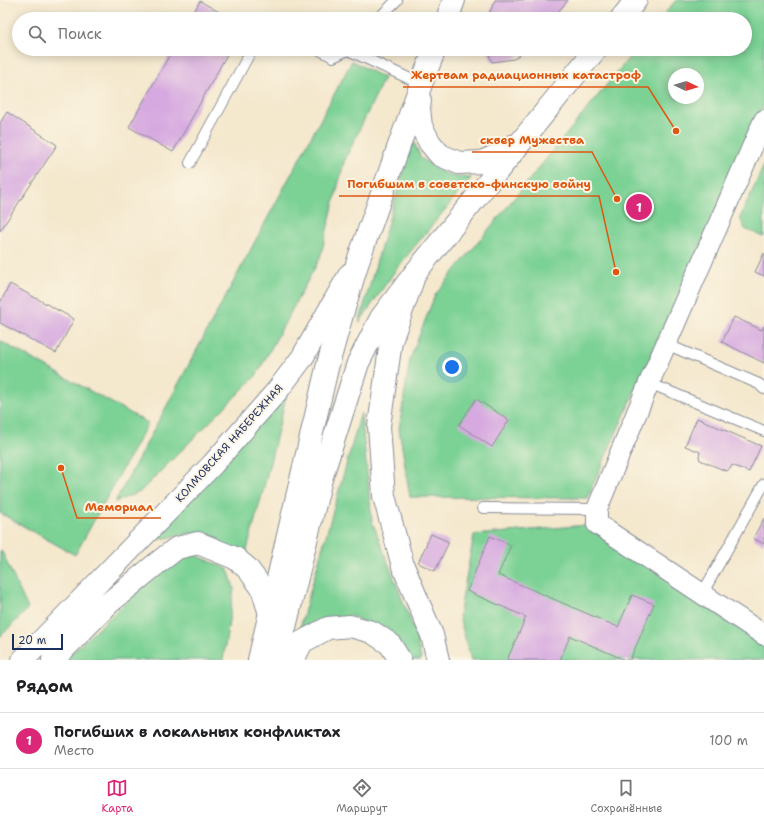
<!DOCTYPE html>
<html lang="ru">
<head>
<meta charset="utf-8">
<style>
  body { margin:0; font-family:"Shantell Sans",sans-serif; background:#f2f2f2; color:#202124 }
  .compass { position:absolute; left:668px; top:68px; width:36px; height:36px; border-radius:50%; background:#fff; box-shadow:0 2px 10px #0003; rotate:94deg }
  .scale { position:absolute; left:12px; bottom:10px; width:51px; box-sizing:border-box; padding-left:4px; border:2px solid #1b2f5e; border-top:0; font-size:11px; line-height:14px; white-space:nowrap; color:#1b2f5e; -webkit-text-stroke:3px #fcf5e5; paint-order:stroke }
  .you { position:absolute; left:452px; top:367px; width:14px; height:14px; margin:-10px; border:3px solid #fff; border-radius:50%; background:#1a73e8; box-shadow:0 0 0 6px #1a73e833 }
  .badge { display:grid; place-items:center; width:26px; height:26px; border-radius:50%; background:#db2777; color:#fff; font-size:13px; font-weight:700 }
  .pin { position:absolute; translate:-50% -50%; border:2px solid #fff; box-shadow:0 1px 4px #0006 }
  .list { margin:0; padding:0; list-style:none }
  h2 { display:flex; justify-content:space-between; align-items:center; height:52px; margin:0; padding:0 16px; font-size:17px }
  h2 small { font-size:13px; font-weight:400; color:#757577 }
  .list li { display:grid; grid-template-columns:26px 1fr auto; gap:12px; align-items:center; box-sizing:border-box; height:56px; padding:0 16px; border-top:1px solid #e0e0e0 }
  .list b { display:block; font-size:15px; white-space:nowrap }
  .list p { margin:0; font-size:13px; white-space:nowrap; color:#757577 }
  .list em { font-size:13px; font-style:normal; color:#757577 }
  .icon { flex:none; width:22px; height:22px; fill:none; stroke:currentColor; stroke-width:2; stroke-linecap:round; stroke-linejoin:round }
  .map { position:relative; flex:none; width:764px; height:660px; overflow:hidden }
  .search { position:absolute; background:#fff; box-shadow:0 2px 10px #0003; left:12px; right:12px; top:12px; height:44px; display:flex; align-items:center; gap:10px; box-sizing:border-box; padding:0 14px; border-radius:22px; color:#757577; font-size:15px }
  .sheet { height:108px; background:#fff }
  nav { display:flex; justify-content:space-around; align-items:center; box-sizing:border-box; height:56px; border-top:1px solid #e0e0e0; background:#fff; font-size:11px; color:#757577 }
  nav a { display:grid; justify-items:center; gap:2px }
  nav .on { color:#db2777 }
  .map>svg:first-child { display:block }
  .green { fill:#7bd195; stroke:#4b807a; fill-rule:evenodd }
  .building { fill:#d6a9e0 }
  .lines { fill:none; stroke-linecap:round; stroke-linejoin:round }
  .service-casing { stroke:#888c96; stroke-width:12 }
  .minor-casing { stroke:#888c96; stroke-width:22 }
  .secondary-casing { stroke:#888c96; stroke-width:24 }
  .primary-casing { stroke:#888c96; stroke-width:24 }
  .service { stroke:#fff; stroke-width:10 }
  .minor { stroke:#fff; stroke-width:20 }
  .secondary { stroke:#fff; stroke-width:22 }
  .primary { stroke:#fff; stroke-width:22 }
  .labels { text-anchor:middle; stroke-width:4; stroke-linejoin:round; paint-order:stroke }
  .street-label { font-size:11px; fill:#1b2f5e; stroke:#fcf5e5 }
  .leader { fill:none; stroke:#de5710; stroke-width:1.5 }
  .callout-dot { fill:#de5710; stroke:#fcf5e5; stroke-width:1.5 }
  .callout-label { font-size:12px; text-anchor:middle; font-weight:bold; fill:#de5710; stroke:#fcf5e5; stroke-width:4; stroke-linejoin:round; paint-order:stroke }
</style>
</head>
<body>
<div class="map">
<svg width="764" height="660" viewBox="0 0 764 660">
  <rect width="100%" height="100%" fill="#fcf5e5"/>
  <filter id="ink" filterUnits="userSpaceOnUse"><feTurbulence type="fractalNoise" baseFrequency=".025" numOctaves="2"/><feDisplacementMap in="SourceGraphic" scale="8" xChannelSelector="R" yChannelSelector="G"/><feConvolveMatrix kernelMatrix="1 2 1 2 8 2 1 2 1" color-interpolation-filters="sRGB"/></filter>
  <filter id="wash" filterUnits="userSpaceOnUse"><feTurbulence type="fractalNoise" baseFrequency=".012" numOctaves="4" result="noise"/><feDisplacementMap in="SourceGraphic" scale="16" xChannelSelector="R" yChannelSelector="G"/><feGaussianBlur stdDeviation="0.9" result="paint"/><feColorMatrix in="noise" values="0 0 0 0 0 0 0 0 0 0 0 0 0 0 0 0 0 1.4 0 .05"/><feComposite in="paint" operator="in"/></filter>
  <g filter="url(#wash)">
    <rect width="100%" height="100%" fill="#f4e8cd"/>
    <!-- green -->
    <path class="green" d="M676,0H764V104L587,498L410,497L399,429L410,359L435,295L636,49H745V19H660ZM674,74H698V98H674Z
      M352,61L384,78L344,162L320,258L256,376L140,492L115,502Z
      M413,140L421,158L431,165L444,173L458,177L471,178L397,268L359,323L387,226Z
      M764,165V237L745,229L740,218Z
      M0,341L148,423L75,555L0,513Z
      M288,389L263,491L245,557L224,544L191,533L150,541Z
      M361,413L372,521L416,635L421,660H412L393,637L352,616L300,627Z
      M587,525L764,644V660H471L459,616L474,535Z
      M0,551L2,552L28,609L0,637Z
      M193,554L228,569L234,588L223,660H64L165,566Z"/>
    <g id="blocks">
      <!-- building -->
      <path class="building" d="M495,0H568L552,19H487Z
        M200,1L231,19H190Z
        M173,49H230L173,152L129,127Z
        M487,49H526L514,59L492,62Z
        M7,112L57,145L0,231V123Z
        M764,253V276L755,272Z
        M10,284L74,319L56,353L0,323V303Z
        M734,317L762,330L764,326V363L722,342Z
        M476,399L509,420L492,447L459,425Z
        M697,418L761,446L749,472L732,465L730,469L726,471L700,460L699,456L700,452L685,446Z
        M764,518V544L753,538Z
        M431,534L449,542L435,571L418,563Z
        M490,536L511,545L498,575L618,627L632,595L654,604L630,660H625L570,636L560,660H507L526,617L467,591Z"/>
    </g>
  </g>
  <g filter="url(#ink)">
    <use href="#blocks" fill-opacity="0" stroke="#888c96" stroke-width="1"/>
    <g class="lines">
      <!-- service casing -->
      <g class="service-casing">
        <path id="service" d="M378,19L397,0
          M318,49L333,57L348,50L421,84
          M190,163L252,49
          M666,344L759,384L764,389
          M649,383L764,431
          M483,508L597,509
          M702,594L764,484"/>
      </g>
      <!-- minor casing -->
      <g class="minor-casing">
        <path id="minor" d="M764,120L649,383L597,509V524L764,635"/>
      </g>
      <!-- secondary casing -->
      <g class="secondary-casing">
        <path id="secondary" d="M413,279L391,341L379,426L384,496L403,566L432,635L438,660
          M23,660L213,464L277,391L302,358L350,274
          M53,660L109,603L155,565L177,548L198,543L235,558L248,569L262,588L270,614
          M293,660L302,642L328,628L350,626L372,632L390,644L400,660"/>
      </g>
      <!-- primary casing -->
      <g class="primary-casing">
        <path id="primary" d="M447,19L454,0
          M621,19L636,0
          M420,100L419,109L421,126L430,143L440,155L459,163L482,162L502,153L512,146
          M259,660L327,368L343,311L359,258L421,84L435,49
          M277,660L321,479L358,363L381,318L415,273L596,49"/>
      </g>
      <!-- service -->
      <use href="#service" class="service"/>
      <!-- minor -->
      <use href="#minor" class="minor"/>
      <!-- secondary -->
      <use href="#secondary" class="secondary"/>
      <!-- primary -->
      <use href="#primary" class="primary"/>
    </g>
  </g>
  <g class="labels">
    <!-- street labels -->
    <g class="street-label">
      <text transform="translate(229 443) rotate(-48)" y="4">КОЛМОВСКАЯ НАБЕРЕЖНАЯ</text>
    </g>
  </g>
  <!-- callouts -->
  <path class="leader" d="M676 131L648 87H403M617 199L592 152H472M616 272L599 196H339M61 468L77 518H161"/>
  <g class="callout-dot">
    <circle cx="676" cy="131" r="4"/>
    <circle cx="617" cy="199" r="4"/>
    <circle cx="616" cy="272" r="4"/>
    <circle cx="61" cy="468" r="4"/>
  </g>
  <g class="callout-label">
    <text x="526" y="79">Жертвам радиационных катастроф</text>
    <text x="532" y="144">сквер Мужества</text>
    <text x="469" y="188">Погибшим в советско-финскую войну</text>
    <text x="119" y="511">Мемориал</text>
  </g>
</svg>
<svg class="compass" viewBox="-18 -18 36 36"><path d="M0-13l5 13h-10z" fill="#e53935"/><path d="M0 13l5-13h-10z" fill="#757577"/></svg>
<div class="scale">20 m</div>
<div class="you"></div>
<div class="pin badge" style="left:639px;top:207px">1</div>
<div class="search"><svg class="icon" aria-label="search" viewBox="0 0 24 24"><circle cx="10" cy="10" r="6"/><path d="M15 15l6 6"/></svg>Поиск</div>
</div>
<section class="sheet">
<h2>Рядом<small></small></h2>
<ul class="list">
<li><span class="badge">1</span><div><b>Погибших в локальных конфликтах</b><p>Место</p></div><em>100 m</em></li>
</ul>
</section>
<nav>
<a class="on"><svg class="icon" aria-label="map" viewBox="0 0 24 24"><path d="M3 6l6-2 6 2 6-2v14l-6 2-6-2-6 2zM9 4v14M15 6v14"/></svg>Карта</a>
<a><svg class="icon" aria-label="directions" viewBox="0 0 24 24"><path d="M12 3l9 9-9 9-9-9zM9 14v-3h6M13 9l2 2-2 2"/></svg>Маршрут</a>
<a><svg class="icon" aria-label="saved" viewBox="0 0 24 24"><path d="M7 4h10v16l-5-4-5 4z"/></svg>Сохранённые</a>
</nav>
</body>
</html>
